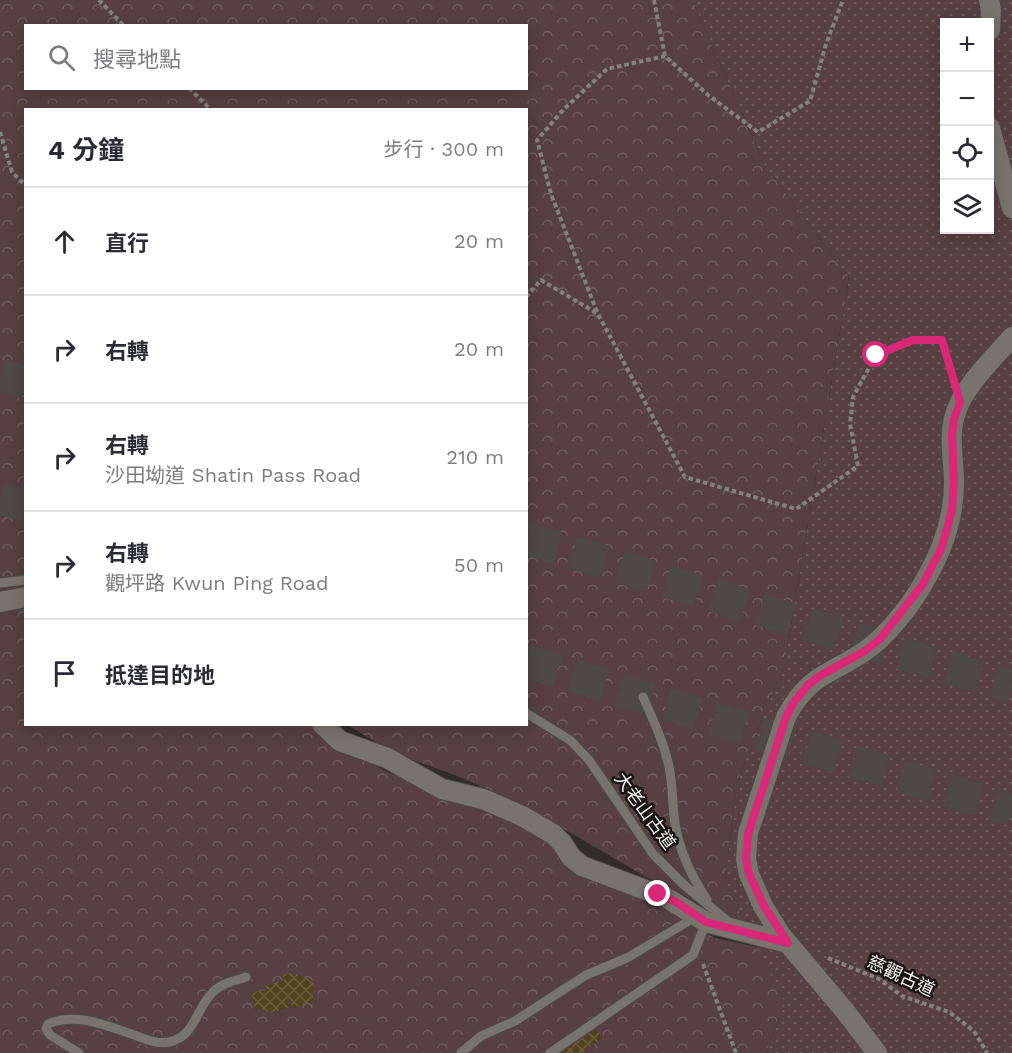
<!DOCTYPE html>
<html lang="zh-TW">
<head>
<meta charset="utf-8">
<style>
  body { margin:0; font-family:"Work Sans","Noto Sans TC",sans-serif; background:#f7f7f7; color:#2b2b33 }
  .controls { position:absolute; right:18px; top:18px; display:grid; overflow:hidden; border-radius:0px; box-shadow:0 3px 15px #0003 }
  .controls button { width:54px; height:54px; display:grid; place-items:center; padding:0; border:0; border-bottom:2px solid #e1e1e2; background:#fff; color:#2b2b33; font:30px sans-serif }
  .stop { position:absolute; width:18px; height:18px; margin:-14px; border:4px solid #db2777; border-radius:50%; background:#fff }
  .stop.end { background:#db2777; border-color:#fff; box-shadow:0 2px 6px #0008 }
  .list { margin:0; padding:0; list-style:none }
  h2 { display:flex; justify-content:space-between; align-items:center; height:78px; margin:0; padding:0 24px; font-size:26px }
  h2 small { font-size:20px; font-weight:400; color:#7c7c81 }
  .list li { display:grid; grid-template-columns:39px 1fr auto; gap:18px; align-items:center; box-sizing:border-box; height:108px; padding:0 24px; border-top:2px solid #e1e1e2 }
  .list b { display:block; font-size:22px; white-space:nowrap }
  .list p { margin:0; font-size:20px; white-space:nowrap; color:#7c7c81 }
  .list em { font-size:20px; font-style:normal; color:#7c7c81 }
  .icon { flex:none; width:33px; height:33px; fill:none; stroke:currentColor; stroke-width:2; stroke-linecap:round; stroke-linejoin:round }
  .map { position:relative; flex:none; width:1012px; height:1053px; overflow:hidden }
  .search { position:absolute; background:#fff; box-shadow:0 3px 15px #0003; left:24px; top:24px; width:504px; height:66px; display:flex; align-items:center; gap:15px; box-sizing:border-box; padding:0 21px; border-radius:0px; color:#7c7c81; font-size:22px }
  .panel { position:absolute; background:#fff; box-shadow:0 3px 15px #0003; left:24px; top:108px; width:504px; height:618px; border-radius:0px }
  .map>svg:first-child { display:block }
  .grass { fill:url(#grass-dots); fill-rule:evenodd }
  .forest { fill:url(#forest-crowns); fill-rule:evenodd }
  .building { fill:url(#building-cross-hatch) }
  .lines { fill:none; stroke-linecap:round; stroke-linejoin:round }
  .highway-tunnel { stroke:#4e4946; stroke-width:33; stroke-dasharray:33 16; stroke-linecap:butt }
  .lane-casing { stroke:#4d4945; stroke-width:12 }
  .street-casing { stroke:#4d4945; stroke-width:22 }
  .path { stroke:#85817e; stroke-width:4; stroke-dasharray:4.5 3; stroke-linecap:butt }
  .lane { stroke:#79736e; stroke-width:9 }
  .street { stroke:#79736e; stroke-width:20 }
  .route { stroke:#db2777; stroke-width:8 }
  .labels { text-anchor:middle; stroke-width:5; stroke-linejoin:round; paint-order:stroke }
  .street-label { font-size:18px; fill:#f3f0ed; stroke:#171413 }
</style>
</head>
<body>
<div class="map">
<svg width="1012" height="1053" viewBox="0 0 1012 1053">
  <defs>
    <pattern id="grass-dots" width="8" height="8" patternUnits="userSpaceOnUse" patternTransform="scale(1.5)"><rect width="8" height="8" fill="#573f42"/><path d="M2 2h.1M6 6h.1" fill="none" stroke="#705b5e" stroke-width="1.8" stroke-linecap="round"/></pattern>
    <pattern id="forest-crowns" width="20" height="18" patternUnits="userSpaceOnUse" patternTransform="scale(1.5)"><rect width="20" height="18" fill="#573f42"/><path d="M2 6a3 3 0 1 1 6 0M12 15a3 3 0 1 1 6 0" fill="none" stroke="#705b5e"/></pattern>
    <pattern id="building-cross-hatch" width="8" height="8" patternUnits="userSpaceOnUse" patternTransform="scale(1.5)"><rect width="8" height="8" fill="#52411d"/><path d="M0 0l8 8M0 8l8-8" fill="none" stroke="#6b5d3e"/></pattern>
  </defs>
  <rect width="100%" height="100%" fill="#312c28"/>
  <!-- grass -->
  <path class="grass" d="M694,0H1012V1053H767L769,1044L785,1004L725,881L737,782L784,667L849,277L765,166L695,6ZM944,22H990V230H944Z"/>
  <!-- forest -->
  <path class="forest" d="M0,0H694L695,6L765,166L849,277L784,667L737,782L725,881L747,925L723,920L680,893L646,877L525,806L460,777L396,754L347,725L526,724V110H26L25,586L0,592ZM26,26H526V88H26Z
    M25,605L26,724L311,725L387,772L452,796L516,824L637,894L671,911L715,938L758,947L785,1004L769,1044L767,1053H0V613Z"/>
  <!-- building -->
  <path class="building" d="M292,972L293,975L296,974L313,981L315,991L312,992L314,1001L293,1008L290,1000L288,1001L289,1007L273,1012L264,1011L263,1009L255,1010L251,992L266,990L265,986L284,980L283,975Z
    M594,1027L602,1038L583,1053H559Z"/>
  <g class="lines">
    <!-- highway-tunnel -->
    <path class="highway-tunnel" d="M0,375L26,383
      M0,498L26,506
      M526,538L1012,687
      M526,661L1012,810"/>
    <!-- lane casing -->
    <g class="lane-casing">
      <path id="lane" d="M0,583L26,580
        M643,697C653,720 664,742 669,767C673,785 672,805 675,823C679,851 692,877 707,900
        M526,713L570,740L589,760L653,854L683,884L731,924
        M79,1053L50,1035L46,1029L48,1024C77,1011 109,1027 137,1036C148,1040 157,1044 169,1042C195,1037 196,1008 213,992C221,983 235,981 246,977
        M461,1053L481,1036L515,1021L586,975L627,958L697,916
        M550,1053L693,955L706,922"/>
    </g>
    <!-- street casing -->
    <g class="street-casing">
      <path id="street" d="M989,0L991,10L990,30
        M990,128L1012,208
        M0,602L26,597
        M322,724L340,741L387,758L442,789L483,799L522,816L553,834L562,843L571,857L582,866L667,898L706,922L788,943
        M877,1053L845,1011L781,935L763,906L749,874L746,859L748,833L786,717C809,674 828,676 865,651C886,637 912,604 924,582C943,550 955,515 954,478C953,454 948,432 957,409C966,384 994,358 1012,337"/>
    </g>
    <!-- path -->
    <path class="path" d="M99,0L124,26
      M654,0L665,56L708,95L758,132L810,101L826,44L843,0
      M189,88L211,110
      M0,132L12,172L26,186
      M526,297L541,280L598,314L685,477L796,509L858,466L850,424L853,397L876,355L913,340H942L953,377
      M597,312L551,194L537,140L564,109L607,69L665,56
      M828,958L879,979L902,996L949,1012L974,1031L987,1053
      M703,964L736,1053"/>
    <!-- lane -->
    <use href="#lane" class="lane"/>
    <!-- street -->
    <use href="#street" class="street"/>
  </g>
  <g class="lines">
    <!-- route -->
    <path class="route" d="M658,894L676,902L706,922L788,943L764,906L749,874L746,859L748,834L786,717L794,702L808,685L821,675L865,651L880,639L923,584L942,547L952,510L954,479L952,435L954,419L960,402L942,340H913L876,355"/>
  </g>
  <g class="labels">
    <!-- street labels -->
    <g class="street-label">
      <text transform="translate(645 811) rotate(54)" y="6">大老山古道</text>
      <text transform="translate(901 976) rotate(25)" y="6">慈觀古道</text>
    </g>
  </g>
</svg>
<div class="controls">
<button>+</button>
<button>−</button>
<button><svg class="icon" aria-label="locate" viewBox="0 0 24 24"><circle cx="12" cy="12" r="6"/><path d="M12 2v4M12 18v4M2 12h4M18 12h4"/></svg></button>
<button><svg class="icon" aria-label="layers" viewBox="0 0 24 24"><path d="M12 4l9 5-9 5-9-5zM3 14l9 5 9-5"/></svg></button>
</div>
<div class="stop" style="left:876px;top:355px"></div>
<div class="stop end" style="left:658px;top:894px"></div>
<div class="search"><svg class="icon" aria-label="search" viewBox="0 0 24 24"><circle cx="10" cy="10" r="6"/><path d="M15 15l6 6"/></svg>搜尋地點</div>
<section class="panel">
<h2>4 分鐘<small>步行 · 300 m</small></h2>
<ul class="list">
<li><svg class="icon" aria-label="ahead" viewBox="0 0 24 24"><path d="M12 20V5M6 11l6-6 6 6"/></svg><div><b>直行</b></div><em>20 m</em></li>
<li><svg class="icon" aria-label="right" viewBox="0 0 24 24"><path d="M7 20v-9h11M14 6l5 5-5 5"/></svg><div><b>右轉</b></div><em>20 m</em></li>
<li><svg class="icon" aria-label="right" viewBox="0 0 24 24"><path d="M7 20v-9h11M14 6l5 5-5 5"/></svg><div><b>右轉</b><p>沙田坳道 Shatin Pass Road</p></div><em>210 m</em></li>
<li><svg class="icon" aria-label="right" viewBox="0 0 24 24"><path d="M7 20v-9h11M14 6l5 5-5 5"/></svg><div><b>右轉</b><p>觀坪路 Kwun Ping Road</p></div><em>50 m</em></li>
<li><svg class="icon" aria-label="arrive" viewBox="0 0 24 24"><path d="M6 21V4h12l-3 4 3 4H6"/></svg><div><b>抵達目的地</b></div></li>
</ul>
</section>
</div>
</body>
</html>
